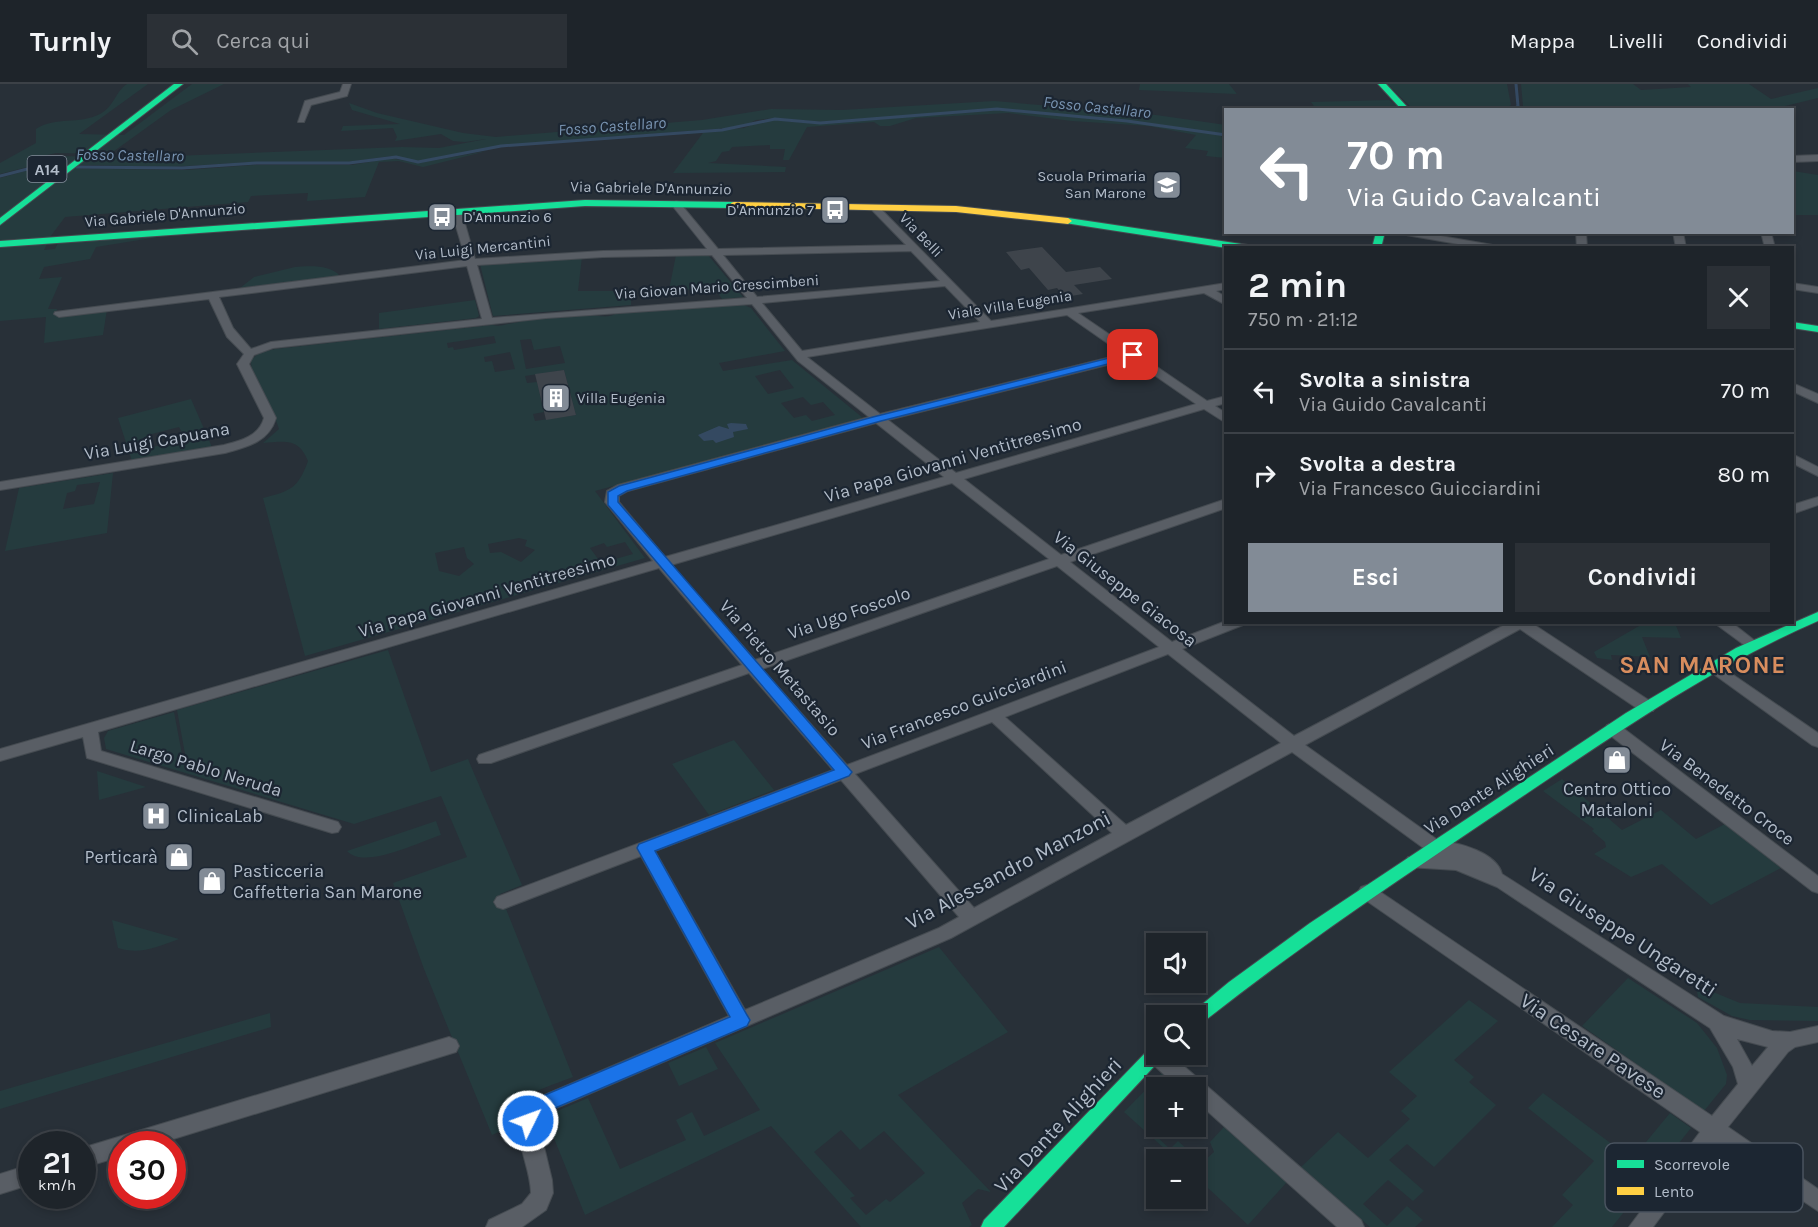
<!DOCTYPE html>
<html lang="it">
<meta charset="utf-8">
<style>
:root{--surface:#1e242a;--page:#2b3036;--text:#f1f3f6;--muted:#a1a4a8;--line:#3c4147;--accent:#828b96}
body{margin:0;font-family:Karla,sans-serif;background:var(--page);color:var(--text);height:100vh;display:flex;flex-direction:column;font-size:22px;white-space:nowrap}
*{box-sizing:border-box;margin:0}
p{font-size:20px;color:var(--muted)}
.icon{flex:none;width:33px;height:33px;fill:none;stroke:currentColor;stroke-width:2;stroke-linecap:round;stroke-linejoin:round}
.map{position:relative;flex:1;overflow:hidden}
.panel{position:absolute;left:1224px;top:162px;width:570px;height:378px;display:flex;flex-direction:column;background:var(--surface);border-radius:0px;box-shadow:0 3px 9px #0003,0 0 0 2px var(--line)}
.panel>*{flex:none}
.guide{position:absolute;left:1224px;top:24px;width:570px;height:126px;border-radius:0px;box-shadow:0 3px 9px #0003,0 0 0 2px var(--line);background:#828b96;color:#fff;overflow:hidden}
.fabs{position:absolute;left:1146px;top:849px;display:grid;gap:12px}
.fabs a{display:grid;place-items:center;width:60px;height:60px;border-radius:0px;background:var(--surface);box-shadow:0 3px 9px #0003,0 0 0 2px var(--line);font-size:30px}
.speed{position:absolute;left:18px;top:1047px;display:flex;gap:12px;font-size:30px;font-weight:700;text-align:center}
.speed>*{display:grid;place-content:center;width:78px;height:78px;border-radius:50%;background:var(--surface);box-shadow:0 3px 9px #0003,0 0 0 2px var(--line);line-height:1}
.speed small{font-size:15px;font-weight:400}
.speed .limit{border:9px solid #d22;background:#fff;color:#111}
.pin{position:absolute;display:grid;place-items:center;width:51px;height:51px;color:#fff;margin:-26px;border-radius:12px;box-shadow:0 3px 9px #0006}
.me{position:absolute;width:66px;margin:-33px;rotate:48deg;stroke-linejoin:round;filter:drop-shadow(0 0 4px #0008)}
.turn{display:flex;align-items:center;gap:21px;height:126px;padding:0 24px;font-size:27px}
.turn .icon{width:78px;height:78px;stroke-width:2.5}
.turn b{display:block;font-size:42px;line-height:51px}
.round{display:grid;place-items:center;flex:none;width:63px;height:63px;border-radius:0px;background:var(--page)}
.head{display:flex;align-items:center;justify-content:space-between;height:102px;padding:0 24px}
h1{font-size:36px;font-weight:700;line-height:45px}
.cta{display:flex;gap:12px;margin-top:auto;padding:12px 24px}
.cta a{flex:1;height:69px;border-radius:0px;background:var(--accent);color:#fff;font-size:24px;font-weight:700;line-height:69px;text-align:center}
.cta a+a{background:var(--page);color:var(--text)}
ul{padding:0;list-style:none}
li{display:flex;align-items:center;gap:18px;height:84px;padding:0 24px;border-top:2px solid var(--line)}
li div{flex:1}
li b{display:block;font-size:22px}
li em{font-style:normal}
header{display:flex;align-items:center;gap:36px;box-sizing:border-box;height:84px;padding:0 30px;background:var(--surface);border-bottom:2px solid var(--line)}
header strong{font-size:28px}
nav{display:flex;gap:33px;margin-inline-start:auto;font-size:21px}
.search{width:420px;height:54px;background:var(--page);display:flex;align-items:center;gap:15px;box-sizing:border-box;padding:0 21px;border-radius:0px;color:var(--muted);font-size:22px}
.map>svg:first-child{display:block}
.green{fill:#253b3e;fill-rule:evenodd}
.water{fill:#344961}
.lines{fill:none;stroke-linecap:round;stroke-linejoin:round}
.stream{stroke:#344961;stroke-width:3}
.building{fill:#3e444b}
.street-casing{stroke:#454b51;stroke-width:2}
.fast-casing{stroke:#454b51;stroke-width:2}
.slow-casing{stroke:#454b51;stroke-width:2}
.street{fill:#595e65;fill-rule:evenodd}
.fast{fill:#16e098;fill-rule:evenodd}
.slow{fill:#ffcf43;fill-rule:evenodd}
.route{fill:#1a73e8;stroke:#114b97;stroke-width:1.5}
.labels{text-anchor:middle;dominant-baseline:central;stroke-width:4.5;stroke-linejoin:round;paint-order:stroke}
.far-poi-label{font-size:15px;fill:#b2bcc9;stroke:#1c2632;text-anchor:end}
.far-street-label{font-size:15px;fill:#b2bcc9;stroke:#1c2632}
.far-water-label{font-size:16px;font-style:italic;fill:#7994b2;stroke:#1c2632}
.shield{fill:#1c2632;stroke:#858f9c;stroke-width:1.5}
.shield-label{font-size:16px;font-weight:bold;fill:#b2bcc9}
.street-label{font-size:18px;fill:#b2bcc9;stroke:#1c2632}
.poi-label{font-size:18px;fill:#b2bcc9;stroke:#1c2632;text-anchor:start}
.near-street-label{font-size:21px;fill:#b2bcc9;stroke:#1c2632}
.district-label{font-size:24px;font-weight:bold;letter-spacing:1.5px;fill:#d88d5e;stroke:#1c2632}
.key{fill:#1c2632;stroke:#49535f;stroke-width:1.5}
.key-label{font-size:16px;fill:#b2bcc9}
</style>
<header>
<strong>Turnly</strong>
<div class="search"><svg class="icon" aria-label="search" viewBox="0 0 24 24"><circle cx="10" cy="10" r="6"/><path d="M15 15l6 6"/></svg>Cerca qui</div>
<nav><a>Mappa</a><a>Livelli</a><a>Condividi</a></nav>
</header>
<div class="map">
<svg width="1818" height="1143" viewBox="0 0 1818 1143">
<rect width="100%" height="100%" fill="#283038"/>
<!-- green -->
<path class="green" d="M127,0h21l-69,50 45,1 68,-51h32l-53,26 -61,44 -54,-1 -13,3 105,1 254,-10 37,1 47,-9 -21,3 -12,-1 -12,-7 -46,7 2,-4 -4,-9 -52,3 2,-5 57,-2 -48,-14 -3,-7 28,10 86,20 33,4 206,-17 69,-11 71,1 152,-9 162,14 70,10 -1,9 -98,-14 -131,-11 -175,13 -46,-4 -19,2 -14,7 -237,18 -87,16 -26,-5 -44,6h-96l-81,5 -132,-3 -39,10v-11l36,-20v-14c20,-13 43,-4 64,-15 14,-7 15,-22 27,-30z
M1140,0h89l8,10 -98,-4z
M1387,0h120l4,21 -8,5 -90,-1z
M1521,0h112l8,6 50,-3 -3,-3h61l22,15 47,-11v10l-41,10 2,2h-259l3,-4z
M1389,16l13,9h-86l-5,-7z
M997,26l132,12 94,13 -2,2 4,1v20l-19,-2 2,-5 -23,-3 11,-13 -47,-9 -77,-5 -64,-8 -92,5 -26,8h-10l-6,-4 -67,5 -18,33h-6l2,-11h-15v-4l-38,2 -3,4 -7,1 -6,9 -8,2 78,4 -1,5 -112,1 30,-40 -55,2 96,-7 15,-6 16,-2 44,4z
M487,67l-64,16 -24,-6 -20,1 -14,35 -58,4 1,-8 -57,3 -3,6 -183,15 -15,20 -50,3v-62l36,-10 150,2 67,-5h99l38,-7 28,5z
M1793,87l25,4v40h-25z
M177,150l-81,13 -6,12 -46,8 -5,12 23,-2 -14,32h9l-1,7 51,-7 -4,26 -59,8 2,-26 -46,4v-74l47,-3 -3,6 11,-1 3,-6z
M676,171h32l35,42 -21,2 -7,-10 -46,1z
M582,173l-4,34h53v14l-138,11 -13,-52z
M295,183c14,-1 35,-3 45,9l-100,12 14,-11z
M475,216l4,16 -3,2 -97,11v-16z
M744,221l7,3 34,43 -66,12 4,8 69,-11 71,58 -268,73 50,67 -340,98 -42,-158c27,-7 35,-9 45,-37 -9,-23 -22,-20 -45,-18l16,-14c-5,-20 -30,-56 -28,-69l8,-7 16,-4 217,-24c10,2 12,-1 22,-2 23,-5 48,-6 72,-8 11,-1 20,5 31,-2zM494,252l2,7 -42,7 -1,-3 -5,1 -1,-5zM531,255l3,11 26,-4 5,17 -39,6 -6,-29zM510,268l5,17 -20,3 -3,-11 -7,1 -1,-5zM564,286l12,45 -41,6 -2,-7 11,-2 -7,-30 -10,1 -2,-7zM780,286l14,18 -26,6 -13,-18zM803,313l8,8 12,-3 12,13 -23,6 -6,-6 -12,3 -13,-15zM519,454l8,2 -2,6 10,4 -14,12 -20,-10 -11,1 -2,-9zM625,458l8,12 -32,9 -11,-15 14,-5 3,4zM464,463l3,11 7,6 -15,12 -20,-5 -4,-18z
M191,315l21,48 -80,14 -14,-43zM179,343l6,11 -32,9 -5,-12z
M113,389l-6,60 -102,18 14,-63zM100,398l-6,22 -31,5 4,-16 8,-2 2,-6z
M1646,538l29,1 6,15 -39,-1 8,20 -39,-2 1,5 -15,-2 -3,-6z
M388,566l43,122 37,-13 5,12 49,114 -22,9 73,183c-24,10 -62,17 -61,49l-20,9 -68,-166 -31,-86 74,-26 -26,-61 -87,28 -248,-75 -2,-11 4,-7 66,-19 11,58h3l-11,-60z
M734,656l40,50 -65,25 -37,-51z
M97,687l49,16 -47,13z
M1562,695l60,51 39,-20 35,29 29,-15 56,44 -70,37 -49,-41 -31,13 -37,-23 12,-7 -1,-5 -13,-11 2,-2 -51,-38z
M436,737l5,14c-22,7 -77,35 -94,16z
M112,836l67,19c-22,8 -39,16 -61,9z
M939,863l69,85 -110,63 93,97 -13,-3 -16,14 10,22 -3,2h-108l-90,-101 -186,89 -40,-99 43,-18 32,71 66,-29 -10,-20 16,-8 12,24 56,-26 -45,-67zM841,1046l19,20 24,-19 41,42 -35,29 -4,-3 -20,16 -16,-17 5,-2 -41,-44z
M1628,894l69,45 20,25 10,27 -1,9 -22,27 -122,-85z
M1696,901l44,18 78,4v14l-68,-1 -18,-4 -34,-19z
M1469,916l29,21 -44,39 20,17 -5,5 27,23 -62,62 -27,-23 -18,16 35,31 -11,10 -25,-21 -25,24 24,22 20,-20 16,14 -8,7h-45l-69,-60 37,-35 30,26 42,-39 -9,-8 16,-15 -28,-24z
M270,929l1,14 -271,82v-18z
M706,963l12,22 -39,17 -11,-23z
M1163,988l16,16h-23l2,39 -4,7 16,15 8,-8 24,22 12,-11 -4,-10 14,-15 63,55 -39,43 -52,-48v-17l-20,-1 -52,-47z
M1543,1009l89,66 38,-46 21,15 -79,99h-60l21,-22 -11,-10 32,-34 -66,-53z"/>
<!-- water -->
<path class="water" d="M731,339l15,1 2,5 -15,3 1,5 -18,6 -3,-3 -9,1 -6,-6 21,-9 10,3 -2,-5z"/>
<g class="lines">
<!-- stream -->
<path class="stream" d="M1513,26l5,-4 -2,-22
M76,83l106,1 74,-5h93l47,-6 22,5 83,-16 221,-16 53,-11 45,4 177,-14 130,12 99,14
M0,92l39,-10 29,1"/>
</g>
<!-- building -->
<path class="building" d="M1042,163l24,25 34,-5 12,12 -38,6 9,9 -18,3 -8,-9 -9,2 -19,-22 -8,2 -15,-18z
M564,286l12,45 -30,5 -11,-46z"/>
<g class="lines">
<!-- street casing -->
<g class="street-casing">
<path id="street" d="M343,0h8l-4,12 -36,9 -7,17h-6l7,-21 35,-9z
M1818,71v6l-26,1v-6z
M676,117l3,1 39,47 188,-4 -37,-38 8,-2 114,116 235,-38v6l-10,2 10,6v8l-22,-12 -126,20 129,88 19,-5v7l-11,3 11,7v10l-22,-14 -240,70 97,76 165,-56v9l-156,54 102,80 54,-21 19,1 -2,3 -61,24 112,87 216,-114h20l123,81 2,4 -2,4h-12l-121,-82 -215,116 134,96c20,1 58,12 63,33l222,142 48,15 18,1 28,-6v16l-23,5 -7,5 -60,75 90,62v22l-102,-68 -63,84h-24l71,-95 -339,-235 -3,-5 3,-5 6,-2 6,2 339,229 26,-32 -5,-17 -23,-39 -213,-141 -41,-17 -48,-3 -3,-5 3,-5 25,-2 -141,-103 -341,186 -404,174 -7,8 -1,6 13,54 1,13 -7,17 -24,17h-36l3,-7 33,-16 9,-11c-1,-35 -27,-64 2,-93l196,-84 -88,-160 -138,53 -6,-2 -3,-5 3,-5 336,-127 -84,-97 -258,90h-12l-2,-4 2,-4 263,-90 -83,-97 -561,164 3,19 237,71 3,5 -3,5 -6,1 -245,-75 -4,-21 -83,24v-12l653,-188 -48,-59 2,-11 11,-6 251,-68 -71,-56 -46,-57 -206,14 -273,30 -19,7 -5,9 27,54c-7,24 -29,29 -51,35l-225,37v-8l224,-37c17,-4 35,-9 40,-27l-27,-54 7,-10 -17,-17 -18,-38 -150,18 -5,-3 1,-2 411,-52 -14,-47 5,-3 5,3 13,46 128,-8 104,-2 -36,-45zM911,167l29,30 -183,16 -34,-42zM712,171l35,43 -255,20 -15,-53 126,-8zM467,182l15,53 -211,23 -20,7 -18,-21 -14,-31zM945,202l35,36 -178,29 -40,-48zM1067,231l56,39 -243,60 -73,-57zM1131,275l65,45 -240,69 -68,-53zM876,339l68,54 -279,80 -46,-55v-6l9,-5zM952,399l97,76 -294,101 -84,-95zM1057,482l102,81 -312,118 -85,-96zM1168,570l113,89 -155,82 -121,-108zM992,638l120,111 -138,75 -119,-134zM841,696l118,137 -20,11 -194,82 -90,-159zM1737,955l31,8 -16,19z
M1389,148h29l92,16h-29z
M1576,148h10l1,16h-10z
M1673,148h10l3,16h-10z
M1761,148h10l4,16h-10z
M1792,199l26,4v6l-26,-4z
M1792,299l26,11v9l-26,-12z
M1792,370l26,13v9l-26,-13z
M1818,413v8l-26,9v-9z
M1713,538h18l28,22 -2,3h-10z
M1713,577l105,72v14l-6,-2 -104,-75 -3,-4z
M1613,639l6,2 199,151v17l-6,-2 -205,-158 -2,-4 2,-4z
M449,953l7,3 3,6 -3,6 -299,92h-35v12l-40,12v-20z
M1155,961l1,9h14l191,166 3,7h-27l-141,-126v-13h-17l-31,-28 -3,-6 3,-6z
M32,1080v20l-32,10v-20z"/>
</g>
<!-- fast casing -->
<g class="fast-casing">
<path id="fast" d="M174,0h9l-183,141v-7z
M1378,0h8l24,26h-8z
M585,116l149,2 4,3 -4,3 -149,-2 -585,41v-6z
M1068,134l180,27 4,3h-25l-162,-25v-4z
M1376,148h9l-4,16h-9z
M1792,238l26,4v6l-26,-4z
M1818,528v9c-104,45 -195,108 -289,171 -111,75 -222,148 -327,231l-6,2v-9h-8l41,-34 81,-59 316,-210 110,-65z
M1156,961v9h8l-2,4 -158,169h-23l3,-7 166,-172z"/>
</g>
<!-- slow casing -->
<g class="slow-casing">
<path id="slow" d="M734,118l222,4 112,12 4,3 -4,3 -112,-12 -225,-5v-4z"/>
</g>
<!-- street -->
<use href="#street" class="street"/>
<!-- fast -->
<use href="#fast" class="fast"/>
<!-- slow -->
<use href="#slow" class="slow"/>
</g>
<!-- route -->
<path class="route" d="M1133,268l3,1v4l-255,64 -254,70 -9,5v6l234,270 -3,4 -194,75 92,164 3,5 -3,6 -201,86 -6,4 -6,11 -6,3 -7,-3 -3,-6 8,-16 7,-5 197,-83 -93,-169 2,-4 195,-74 -226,-265v-13l11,-6 254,-69z"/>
<!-- icons -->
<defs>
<g id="school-square" transform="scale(1.5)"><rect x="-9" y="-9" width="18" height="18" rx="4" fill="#828b96" stroke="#1c2632"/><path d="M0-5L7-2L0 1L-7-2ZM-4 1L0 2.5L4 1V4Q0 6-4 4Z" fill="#fff"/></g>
<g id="bus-square" transform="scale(1.5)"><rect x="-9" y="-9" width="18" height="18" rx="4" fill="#828b96" stroke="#1c2632"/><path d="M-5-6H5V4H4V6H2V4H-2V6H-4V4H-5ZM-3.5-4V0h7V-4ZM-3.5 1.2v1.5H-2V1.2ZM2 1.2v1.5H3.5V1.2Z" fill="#fff"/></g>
<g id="building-square" transform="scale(1.5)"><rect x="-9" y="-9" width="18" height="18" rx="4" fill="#828b96" stroke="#1c2632"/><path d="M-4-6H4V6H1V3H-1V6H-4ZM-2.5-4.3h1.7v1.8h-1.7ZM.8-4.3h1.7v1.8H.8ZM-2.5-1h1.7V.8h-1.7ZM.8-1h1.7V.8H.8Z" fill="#fff"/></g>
<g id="shop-square" transform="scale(1.5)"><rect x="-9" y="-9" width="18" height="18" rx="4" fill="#828b96" stroke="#1c2632"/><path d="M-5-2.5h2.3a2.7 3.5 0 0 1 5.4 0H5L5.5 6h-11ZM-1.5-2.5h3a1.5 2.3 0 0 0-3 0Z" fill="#fff"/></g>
<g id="hospital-square" transform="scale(1.5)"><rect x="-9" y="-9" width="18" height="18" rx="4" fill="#828b96" stroke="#1c2632"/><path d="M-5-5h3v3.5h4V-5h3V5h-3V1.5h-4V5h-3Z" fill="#fff"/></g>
</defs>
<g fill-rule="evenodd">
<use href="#school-square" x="1167" y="101"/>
<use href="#bus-square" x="835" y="126"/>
<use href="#bus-square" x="442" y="133"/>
<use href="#building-square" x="556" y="314"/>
<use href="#shop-square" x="1617" y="676"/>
<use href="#hospital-square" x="156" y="732"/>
<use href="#shop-square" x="179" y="773"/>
<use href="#shop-square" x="212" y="797"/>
</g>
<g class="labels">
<!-- far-poi labels -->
<g class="far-poi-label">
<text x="1146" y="92">Scuola Primaria<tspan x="1146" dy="17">San Marone</tspan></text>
<text x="814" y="126">D'Annunzio 7</text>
<text x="463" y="133" text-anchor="start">D'Annunzio 6</text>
<text x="577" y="314" text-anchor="start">Villa Eugenia</text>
</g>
<!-- far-street labels -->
<g class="far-street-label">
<text transform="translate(651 104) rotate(1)">Via Gabriele D'Annunzio</text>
<text transform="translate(165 131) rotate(-5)">Via Gabriele D'Annunzio</text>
<text transform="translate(921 151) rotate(46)">Via Belli</text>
<text transform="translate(483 164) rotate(-6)">Via Luigi Mercantini</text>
<text transform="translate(717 203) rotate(-4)">Via Giovan Mario Crescimbeni</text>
<text transform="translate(1010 221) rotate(-9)">Viale Villa Eugenia</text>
</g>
<!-- far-water labels -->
<g class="far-water-label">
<text transform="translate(1097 23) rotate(6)">Fosso Castellaro</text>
<text transform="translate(612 42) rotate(-4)">Fosso Castellaro</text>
<text transform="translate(130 71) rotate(1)">Fosso Castellaro</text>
</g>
<!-- shield labels -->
<rect class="shield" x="27.5" y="72" width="39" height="26" rx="4.5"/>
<g class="shield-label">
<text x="47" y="85">A14</text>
</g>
<!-- street labels -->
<g class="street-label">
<text transform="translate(157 357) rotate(-10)">Via Luigi Capuana</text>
<text transform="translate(953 376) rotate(-16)">Via Papa Giovanni Ventitreesimo</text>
<text transform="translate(1125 505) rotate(38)">Via Giuseppe Giacosa</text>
<text transform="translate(487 511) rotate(-16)">Via Papa Giovanni Ventitreesimo</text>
<text transform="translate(849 529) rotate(-19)">Via Ugo Foscolo</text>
<text transform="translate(780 584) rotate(49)">Via Pietro Metastasio</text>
<text transform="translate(964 621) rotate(-21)">Via Francesco Guicciardini</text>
<text transform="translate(206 684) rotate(17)">Largo Pablo Neruda</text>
<text transform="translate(1489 705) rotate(-33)">Via Dante Alighieri</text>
<text transform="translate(1727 708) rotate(37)">Via Benedetto Croce</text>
</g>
<!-- poi labels -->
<g class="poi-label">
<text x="1617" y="705" text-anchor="middle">Centro Ottico<tspan x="1617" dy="21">Mataloni</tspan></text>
<text x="177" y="732">ClinicaLab</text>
<text x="158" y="773" text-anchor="end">Perticarà</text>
<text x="233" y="787">Pasticceria<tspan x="233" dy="21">Caffetteria San Marone</tspan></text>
</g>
<!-- near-street labels -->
<g class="near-street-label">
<text transform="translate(1008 786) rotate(-28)">Via Alessandro Manzoni</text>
<text transform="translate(1623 848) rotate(33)">Via Giuseppe Ungaretti</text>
<text transform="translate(1593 962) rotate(34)">Via Cesare Pavese</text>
<text transform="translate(1058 1041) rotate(-47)">Via Dante Alighieri</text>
</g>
<!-- district labels -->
<g class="district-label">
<text x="1703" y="581">SAN MARONE</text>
</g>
</g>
<!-- legend -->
<rect x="1605" y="1059" width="198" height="69" rx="9" class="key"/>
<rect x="1617" y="1076" width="27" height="8" fill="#16e098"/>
<rect x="1617" y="1103" width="27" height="8" fill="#ffcf43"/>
<g class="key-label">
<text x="1654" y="1086">Scorrevole</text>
<text x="1654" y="1113">Lento</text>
</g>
</svg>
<div class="fabs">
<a><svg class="icon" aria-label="sound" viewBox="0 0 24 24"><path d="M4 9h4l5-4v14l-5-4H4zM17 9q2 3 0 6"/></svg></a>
<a><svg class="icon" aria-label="search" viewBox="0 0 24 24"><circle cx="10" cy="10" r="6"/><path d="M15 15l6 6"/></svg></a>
<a>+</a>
<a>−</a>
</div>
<div class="speed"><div>21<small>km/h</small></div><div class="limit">30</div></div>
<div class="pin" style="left:1133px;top:271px;background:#d93025"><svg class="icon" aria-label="arrive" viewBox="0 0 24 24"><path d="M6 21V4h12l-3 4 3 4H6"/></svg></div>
<svg class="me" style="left:528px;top:1037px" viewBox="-20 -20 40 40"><circle r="17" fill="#1a73e8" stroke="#fff" stroke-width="3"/><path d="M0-11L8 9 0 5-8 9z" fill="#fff"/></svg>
<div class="guide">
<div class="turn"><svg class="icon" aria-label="left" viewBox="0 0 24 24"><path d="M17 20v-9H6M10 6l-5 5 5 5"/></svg><div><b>70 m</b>Via Guido Cavalcanti</div></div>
</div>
<section class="panel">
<div class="head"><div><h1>2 min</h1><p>750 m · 21:12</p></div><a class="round"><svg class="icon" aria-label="close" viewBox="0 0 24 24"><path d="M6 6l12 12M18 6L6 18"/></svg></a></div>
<ul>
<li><svg class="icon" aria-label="left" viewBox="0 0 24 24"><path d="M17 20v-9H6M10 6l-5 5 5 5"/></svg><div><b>Svolta a sinistra</b><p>Via Guido Cavalcanti</p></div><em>70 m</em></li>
<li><svg class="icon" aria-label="right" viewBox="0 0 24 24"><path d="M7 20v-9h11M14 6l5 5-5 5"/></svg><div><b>Svolta a destra</b><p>Via Francesco Guicciardini</p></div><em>80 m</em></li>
</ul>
<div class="cta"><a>Esci</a><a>Condividi</a></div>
</section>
</div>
